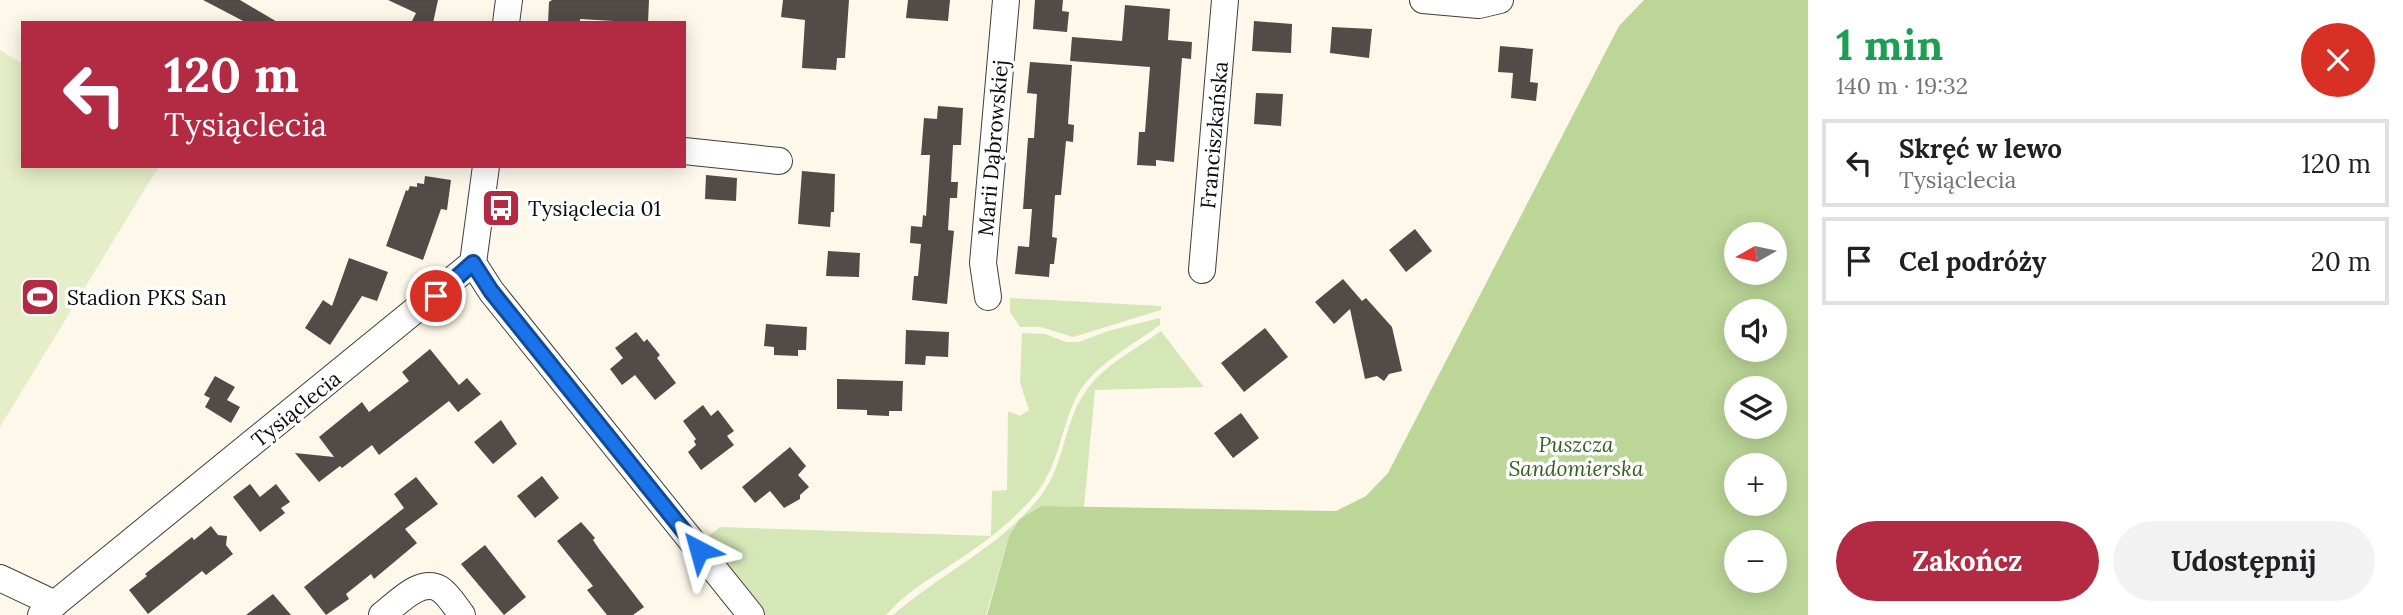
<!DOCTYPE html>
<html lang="pl">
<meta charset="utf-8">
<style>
:root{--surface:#fff;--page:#f2f2f2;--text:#202124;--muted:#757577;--line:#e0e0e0;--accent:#b32b43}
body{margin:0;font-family:Lora,serif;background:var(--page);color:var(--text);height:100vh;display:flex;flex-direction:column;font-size:26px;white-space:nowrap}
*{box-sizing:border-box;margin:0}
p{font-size:23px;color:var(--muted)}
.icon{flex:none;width:38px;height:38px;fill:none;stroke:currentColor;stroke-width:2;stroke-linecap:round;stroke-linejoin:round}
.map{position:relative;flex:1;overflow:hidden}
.panel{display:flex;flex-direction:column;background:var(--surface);width:595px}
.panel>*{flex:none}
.guide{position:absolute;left:21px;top:21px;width:665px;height:147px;border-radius:0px;box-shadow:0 4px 18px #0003;background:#b32b43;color:#fff;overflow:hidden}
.needle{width:46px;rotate:261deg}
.buttons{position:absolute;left:1724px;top:222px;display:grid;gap:14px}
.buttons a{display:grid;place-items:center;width:63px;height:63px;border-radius:50%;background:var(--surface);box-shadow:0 4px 18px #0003;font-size:35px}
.pin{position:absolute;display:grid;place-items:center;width:60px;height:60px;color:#fff;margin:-30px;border:4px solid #fff;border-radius:50%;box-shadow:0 2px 7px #0007}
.me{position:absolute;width:77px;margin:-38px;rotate:321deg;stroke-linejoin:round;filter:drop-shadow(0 0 5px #0008)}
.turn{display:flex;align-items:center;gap:24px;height:147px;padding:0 28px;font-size:32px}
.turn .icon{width:91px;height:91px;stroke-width:2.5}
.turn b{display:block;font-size:49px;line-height:60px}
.round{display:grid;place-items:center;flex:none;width:74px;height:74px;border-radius:37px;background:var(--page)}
.headline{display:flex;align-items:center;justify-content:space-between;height:119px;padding:0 28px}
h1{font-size:42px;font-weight:700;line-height:52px;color:#1e9e55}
.primary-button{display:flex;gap:14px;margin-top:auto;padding:14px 28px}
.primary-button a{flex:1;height:80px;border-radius:42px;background:var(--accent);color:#fff;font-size:28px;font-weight:700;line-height:80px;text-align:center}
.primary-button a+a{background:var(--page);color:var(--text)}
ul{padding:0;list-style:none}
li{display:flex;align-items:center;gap:21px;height:88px;margin:0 14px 10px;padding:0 14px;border:4px solid var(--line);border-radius:0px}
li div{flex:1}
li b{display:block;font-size:26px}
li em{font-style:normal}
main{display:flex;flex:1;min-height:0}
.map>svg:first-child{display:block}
.green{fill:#d5e6b7}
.forest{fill:#bbd697;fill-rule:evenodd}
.pitch{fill:#e5eec8}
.building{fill:#534b48}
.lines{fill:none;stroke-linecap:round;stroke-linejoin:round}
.minor-casing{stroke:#3e3e3e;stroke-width:28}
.minor{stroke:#fff;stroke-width:26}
.route-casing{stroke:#114b97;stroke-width:18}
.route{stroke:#1a73e8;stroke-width:12}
.labels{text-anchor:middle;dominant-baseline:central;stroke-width:7;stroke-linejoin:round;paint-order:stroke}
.street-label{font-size:21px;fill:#0b0b0b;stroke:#fff}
.poi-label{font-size:21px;fill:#0b0b0b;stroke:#fff;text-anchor:start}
.park-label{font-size:21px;font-style:italic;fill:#355f20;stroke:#fff}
</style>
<main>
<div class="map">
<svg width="1808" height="615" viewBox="0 0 1808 615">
<rect width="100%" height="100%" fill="#fef8eb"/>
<!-- green -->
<path class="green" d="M1010,298l151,8v4l-88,27 -32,-10h-21l-10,-15z
M1160,318v7c-30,22 -71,42 -86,77 -13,29 -16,63 -36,89 -21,27 -51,50 -80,69 -25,17 -52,32 -72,55h-124l-60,-74 18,-14 271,9 1,-45 15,-1 1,-79 12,5 9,-6 -9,-27 2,-50 23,1 21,8h13l29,-11z
M1161,331l43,56 -109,3 -11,117 -42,-1 -33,30 -23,79h-93c48,-42 111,-70 149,-121 23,-31 22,-73 44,-103 18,-26 50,-42 75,-60z"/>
<!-- forest -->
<path class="forest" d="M1644,0h164v615h-821l22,-79 11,-17 22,-13 294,5 30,-15 22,-23 231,-447zM1736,234h38v39h-38zM1736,312h38v38h-38zM1736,388h38v39h-38zM1736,466h38v38h-38zM1736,542h38v39h-38z"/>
<!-- pitch -->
<path class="pitch" d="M0,50l23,14v102h136l-159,261z"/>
<!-- building -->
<path class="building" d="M203,0h37l39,23h-32z
M388,0h50l-5,23h-22l5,-10z
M552,0h97l-1,23 -68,-4v4h-32l1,-21z
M783,0h66l-4,58h-8l-1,12 -34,-2 3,-48 -24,-3z
M908,0h42l-2,21 -42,-3z
M1035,0h28l-1,11 7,1 -2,20 -34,-3z
M1125,5l45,4 -2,31 24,2 -1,17 -9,-1 -8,104 -18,-2v6l-19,-1 2,-33h6l5,-65 -80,-6 2,-24 50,4z
M1254,21l38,3 -1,29 -39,-2z
M1332,27l40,2 -3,29 -39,-5z
M1500,46l33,3 -3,33 8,1 -2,18 -25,-3 2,-25 -15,-1z
M1030,62l42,3 -4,59 6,1 -1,17 -7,-1 -5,54h-6l-3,42 5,1 -3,26h-4l-1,13 -34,-3 3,-28 11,1 3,-38h-9l5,-71h6l3,-44 -10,-1z
M1256,93l27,1 -2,32 -27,-2z
M938,106l25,2 -2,37h-8l-2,37h7l-1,16h-7l-2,32 6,1 -7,73 -35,-4 2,-24h4l3,-32 -11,-1 1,-17 11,1 1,-12 3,1 4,-61h-9l3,-37 13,1z
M802,171l33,3 -1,38h-3l-1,15 -32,-3z
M706,175l31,3 -1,23 -31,-2z
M425,176l26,4 -4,30 -6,-1 -18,51 -37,-14 20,-56 2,1 2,-5 7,1v-4l7,1z
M1415,229l17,22 -26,21 -17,-22z
M828,251l32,2 -1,24 -33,-1z
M349,258l39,14 -11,29 -15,-5 -32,49 -25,-17 18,-28 9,6z
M1343,279l19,22 4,-3 26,29 10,44 -13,3 -5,7 -7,-5 -12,3 -15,-70 -16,15 -19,-22z
M766,324l41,3 -1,23h-8v6l-24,-1v-8l-10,-1z
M1265,328l23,29 -44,35 -23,-29z
M906,330l43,2 -1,25 -22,-1 -1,9 -20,-1z
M636,332l8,10 3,-3 13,16 -3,3 19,25 -21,17 -20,-25 -13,10 -12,-16 13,-11 -8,-10z
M430,349l29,36 8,-7 14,16 -23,18 -9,-11 -70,54 -7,-10 -30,23 -2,-2 -21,16 -24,-29 39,4 -15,-20 43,-35 7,10 40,-31 -7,-9z
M215,376l20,11 -8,13 13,7 -9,16 -26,-16 5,-9 -6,-3z
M837,379l66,2 -1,30h-13v5l-22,-1v-5l-30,-1z
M703,405l8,11 7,-6 16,21 -7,5 7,9 -33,25 -13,-18 8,-7 -2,-4 2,-2 -13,-18z
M1241,413l18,25 -26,20 -19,-25z
M501,420l16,24 -24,20 -19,-22z
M790,447l16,19 -8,9 11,12 -9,8v4l-16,9 -14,-17 -15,12 -13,-16z
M542,476l17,22 -24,20 -18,-22z
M416,477l22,27 -33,25 12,14 -43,36 -3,-5 -25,20 3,5 -23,16 -22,-28 100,-79 -10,-14z
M250,484l10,13 16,-13 14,18 -9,6 4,5 -25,19 -27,-35z
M581,522l14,16 -2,2 6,9 45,58 -11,8h-26l-20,-25 6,-4 -36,-45z
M211,526l7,9 9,1 -1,9 7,9 -27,21 -4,-4 -54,43 -19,-24 18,-14 -2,-2 47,-37 2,3z
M485,545l41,52 -22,18 -43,-51z
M273,594l18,21h-45z"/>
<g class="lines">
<!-- minor casing -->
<g class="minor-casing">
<path id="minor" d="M1423,0l56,5 21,-5
M506,23l3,-23
M684,151l95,10
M473,263l18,28 260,324
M1202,270l23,-270
M988,297l-5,-34 23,-263
M0,578l55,26
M41,615l432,-352 13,-97
M382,615c15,-11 38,-38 58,-26 8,5 16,18 22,26"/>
</g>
<!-- minor -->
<use href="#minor" class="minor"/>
</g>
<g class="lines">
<!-- route casing -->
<g class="route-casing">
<path id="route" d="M436,296l37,-33 18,28 208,259"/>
</g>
<!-- route -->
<use href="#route" class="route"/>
</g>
<!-- icons -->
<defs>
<g id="bus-square" transform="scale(2.0125)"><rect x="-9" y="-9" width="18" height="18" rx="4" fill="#b32b43" stroke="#fff"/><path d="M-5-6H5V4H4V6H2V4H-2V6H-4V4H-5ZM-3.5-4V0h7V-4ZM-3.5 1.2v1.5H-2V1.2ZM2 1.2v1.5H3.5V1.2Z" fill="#fff"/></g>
<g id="stadium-square" transform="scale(2.0125)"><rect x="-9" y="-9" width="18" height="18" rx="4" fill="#b32b43" stroke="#fff"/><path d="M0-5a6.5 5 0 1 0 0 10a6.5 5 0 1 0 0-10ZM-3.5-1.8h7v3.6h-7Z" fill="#fff"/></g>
</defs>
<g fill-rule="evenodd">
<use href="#bus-square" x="501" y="208"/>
<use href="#stadium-square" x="40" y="297"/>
</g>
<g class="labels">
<!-- street labels -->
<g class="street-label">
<text transform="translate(1214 135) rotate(-85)">Franciszkańska</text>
<text transform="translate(993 148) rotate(-85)">Marii Dąbrowskiej</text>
<text transform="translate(296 409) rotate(-39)">Tysiąclecia</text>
</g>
<!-- poi labels -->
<g class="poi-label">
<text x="528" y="208">Tysiąclecia 01</text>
<text x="67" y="297">Stadion PKS San</text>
</g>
<!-- park labels -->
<g class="park-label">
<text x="1576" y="444">Puszcza<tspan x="1576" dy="24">Sandomierska</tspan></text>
</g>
</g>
</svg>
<div class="buttons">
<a><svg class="needle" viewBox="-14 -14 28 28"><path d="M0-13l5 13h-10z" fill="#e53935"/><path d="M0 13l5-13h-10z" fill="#757577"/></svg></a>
<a><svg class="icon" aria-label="sound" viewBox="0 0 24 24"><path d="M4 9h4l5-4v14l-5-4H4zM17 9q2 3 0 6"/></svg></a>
<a><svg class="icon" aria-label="layers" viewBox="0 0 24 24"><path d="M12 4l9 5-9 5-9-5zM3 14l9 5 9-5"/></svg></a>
<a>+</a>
<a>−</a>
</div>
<div class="pin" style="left:436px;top:296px;background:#d93025"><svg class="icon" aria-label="arrive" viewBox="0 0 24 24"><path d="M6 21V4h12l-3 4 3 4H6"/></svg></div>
<svg class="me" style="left:699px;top:550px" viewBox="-20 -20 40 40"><path d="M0-17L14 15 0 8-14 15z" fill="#1a73e8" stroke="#fff" stroke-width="4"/></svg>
<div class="guide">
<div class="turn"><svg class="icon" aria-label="left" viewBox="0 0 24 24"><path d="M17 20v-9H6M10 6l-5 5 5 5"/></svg><div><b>120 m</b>Tysiąclecia</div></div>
</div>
</div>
<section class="panel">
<div class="headline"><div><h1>1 min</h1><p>140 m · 19:32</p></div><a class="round" style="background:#d93025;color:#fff"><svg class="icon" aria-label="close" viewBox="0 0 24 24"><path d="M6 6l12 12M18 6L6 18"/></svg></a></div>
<ul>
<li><svg class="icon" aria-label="left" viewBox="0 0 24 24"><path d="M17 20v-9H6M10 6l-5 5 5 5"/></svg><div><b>Skręć w lewo</b><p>Tysiąclecia</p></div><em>120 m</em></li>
<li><svg class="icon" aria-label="arrive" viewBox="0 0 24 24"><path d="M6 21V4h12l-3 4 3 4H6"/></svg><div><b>Cel podróży</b></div><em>20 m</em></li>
</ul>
<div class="primary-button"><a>Zakończ</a><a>Udostępnij</a></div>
</section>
</main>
